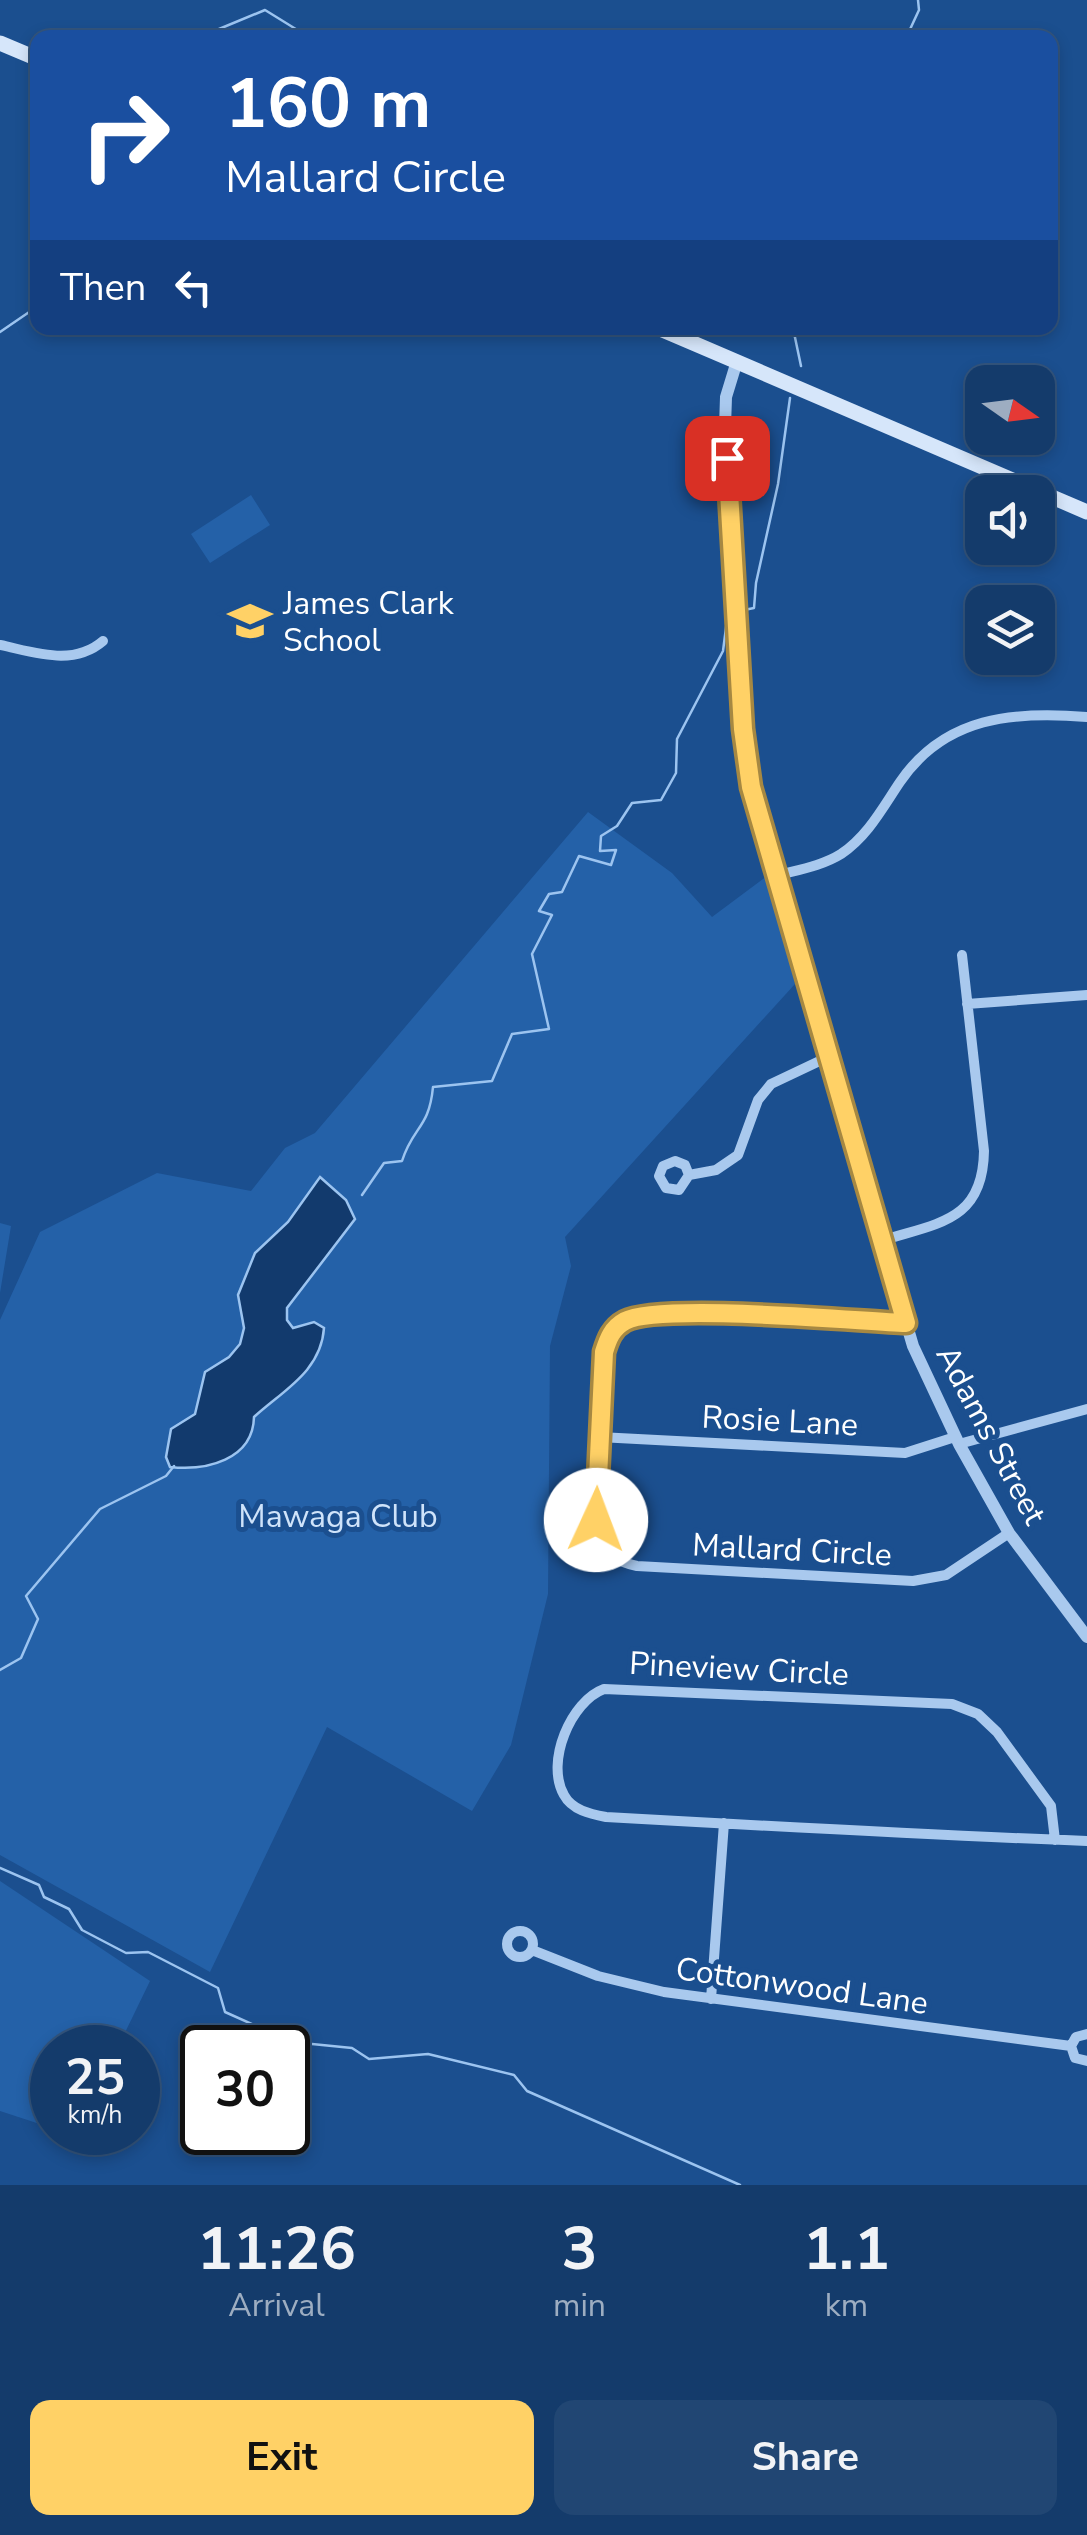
<!DOCTYPE html>
<style>
:root{--surface:#143b6b;--page:#214673;--text:#f1f3f6;--muted:#9dadc1;--line:#33557e;--accent:#ffd166}
body{margin:0;font-family:"Nunito Sans",sans-serif;background:var(--page);color:var(--text);height:100vh;display:flex;flex-direction:column;font-size:38px;white-space:nowrap}
*{box-sizing:border-box;margin:0}
p{font-size:32px;color:var(--muted)}
.icon{flex:none;width:55px;height:55px;fill:none;stroke:currentColor;stroke-width:2;stroke-linecap:round;stroke-linejoin:round}
.map{position:relative;height:2185px;overflow:hidden}
.side{display:flex;flex-direction:column;background:var(--surface);flex:1}
.side>*{flex:none}
.top-card{position:absolute;left:30px;top:30px;width:1028px;height:305px;border-radius:20px;box-shadow:0 5px 15px #0003,0 0 0 2px var(--line);background:#1a4fa0;color:#fff;overflow:hidden}
.needle{width:65px;rotate:104deg}
.fabs{position:absolute;left:965px;top:365px;display:grid;gap:20px}
.fabs a{display:grid;place-items:center;width:90px;height:90px;border-radius:20px;background:var(--surface);box-shadow:0 5px 15px #0003,0 0 0 2px var(--line);font-size:50px}
.speed{position:absolute;left:30px;top:2025px;display:flex;gap:20px;font-size:50px;font-weight:700;text-align:center}
.speed>*{display:grid;place-content:center;width:130px;height:130px;border-radius:50%;background:var(--surface);box-shadow:0 5px 15px #0003,0 0 0 2px var(--line);line-height:1}
.speed small{font-size:25px;font-weight:400}
.speed .limit{border:5px solid #111;border-radius:15px;background:#fff;color:#111}
.pin{position:absolute;display:grid;place-items:center;width:85px;height:85px;color:#fff;margin:-42px;border-radius:20px;box-shadow:0 5px 15px #0006}
.me{position:absolute;width:110px;margin:-55px;rotate:2deg;stroke-linejoin:round;filter:drop-shadow(0 0 8px #0008)}
.turn{display:flex;align-items:center;gap:35px;height:210px;padding:0 30px;font-size:45px}
.turn .icon{width:130px;height:130px;stroke-width:2.5}
.turn b{display:block;font-size:70px;line-height:85px}
.then{display:flex;align-items:center;height:95px;padding:0 30px;background:#0003;gap:20px;font-size:38px}
.eta{display:flex;justify-content:space-evenly;align-items:center;height:170px;text-align:center}
.eta b{font-size:60px;font-weight:700;line-height:70px}
.primary-button{display:flex;gap:20px;margin-top:auto;padding:20px 30px}
.primary-button a{flex:1;height:115px;border-radius:20px;background:var(--accent);color:#111;font-size:40px;font-weight:700;line-height:115px;text-align:center}
.primary-button a+a{background:var(--page);color:var(--text)}
.map>svg:first-child{display:block}
.green{fill:#2461a8}
.water{fill:#123a6d;stroke:#9cc4f0;stroke-width:2.5}
.lines{fill:none;stroke-linecap:round;stroke-linejoin:round}
.stream{stroke:#9cc4f0;stroke-width:2.5}
.minor{stroke:#a9c9ee;stroke-width:10}
.tertiary{stroke:#a9c9ee;stroke-width:12}
.secondary{stroke:#d6e6fa;stroke-width:15}
.route-casing{stroke:#a68842;stroke-width:25}
.route{stroke:#ffd166;stroke-width:18}
.labels{text-anchor:middle;dominant-baseline:central;stroke-width:10;stroke-linejoin:round;paint-order:stroke}
.poi-label{font-size:32px;fill:#fff;stroke:#1b4f8f;text-anchor:start}
.street-label{font-size:32px;fill:#fff;stroke:#1b4f8f}
.park-label{font-size:32px;fill:#cfe3fa;stroke:#1b4f8f}
</style>
<div class="map">
<svg width="1087" height="2185" viewBox="0 0 1087 2185">
<rect width="100%" height="100%" fill="#1b4f8f"/>
<!-- green -->
<path class="green" d="M251,495l19,30 -60,38 -19,-29z
M588,812l84,61 40,44 55,-41 28,108 -230,253 6,29 -21,80 -2,248 -37,151 -39,66 -145,-84 -117,245 -210,-117v-535l40,-88 117,-59 94,18 34,-43 30,-15z
M0,1223l11,3 -11,67z
M0,1881l150,100 -32,66 -66,1v80l-52,-17z"/>
<!-- water -->
<path class="water" d="M320,1177l26,23 9,19 -68,89v12l6,8 21,-6 10,6c-3,44 -42,63 -70,89 -1,43 -48,54 -84,50l-4,-10 5,-28 24,-15 10,-42 24,-15 11,-13 4,-16 -6,-33 17,-42 33,-31z"/>
<g class="lines">
<!-- stream -->
<path class="stream" d="M215,38l4,-9 46,-19 34,21 25,7
M906,38l13,-28 -1,-10
M793,328l8,38
M0,332l38,-26
M744,610l10,-2 2,-25 22,-99 12,-86
M362,1195l22,-32 18,-2c11,-35 27,-32 31,-74l59,-6 20,-47 37,-5 -17,-75 20,-39 -13,-4 10,-17 13,-2 17,-36 32,9 5,-15 -16,1 1,-15 16,-10 15,-23 29,-3 15,-27 1,-34 46,-88 4,-31
M0,1670l21,-12 17,-39 -12,-23 74,-87 66,-33 8,-10
M0,1868l39,17 5,12 25,12 13,21 44,23 22,-1 70,36 7,24 67,30 60,6 17,11 59,-5 86,21 13,16 213,94"/>
<!-- minor -->
<path class="minor" d="M0,645c34,7 73,22 103,-4
M775,876c22,-6 47,-10 66,-22 27,-18 42,-47 59,-72 45,-66 114,-71 187,-65
M967,1004l120,-9
M689,1175l-4,-10 -10,-4 -12,5 -4,10 7,12 13,2 10,-15 27,-5 22,-15 20,-55 13,-16 57,-27
M881,1241c56,-18 102,-19 103,-90l-22,-196
M906,1323c-50,-2 -248,-20 -281,-2 -16,8 -20,24 -22,40 -2,38 -15,142 -6,173 5,21 21,28 40,32l276,15 33,-6 63,-42
M599,1437l306,16 50,-16
M959,1444l128,-35
M1055,1840l-4,-34 -54,-74 -19,-18 -26,-10 -348,-15c-33,12 -59,73 -40,106 8,15 26,19 42,22 160,9 320,18 481,24
M507 1944a13 13 0 1 1 26 0a13 13 0 1 1-26 0Z
M532,1950l66,26 66,16 407,54
M711,1999l13,-176
M1071,2046l4,12 12,3
M1071,2046l5,-9 11,-3"/>
<!-- tertiary -->
<path class="tertiary" d="M737,361l-11,36 -1,30 20,323 18,85 150,511 46,98 50,89 78,104"/>
<!-- secondary -->
<path class="secondary" d="M0,43l38,16
M658,328l429,184"/>
</g>
<g class="lines">
<!-- route casing -->
<g class="route-casing">
<path id="route" d="M596,1520l8,-168c4,-13 8,-24 21,-31 35,-18 230,0 281,2l-155,-536 -8,-58 -16,-271"/>
</g>
<!-- route -->
<use href="#route" class="route"/>
</g>
<!-- icons -->
<defs>
<g id="school-bare" transform="scale(3.45)"><path d="M0-5L7-2L0 1L-7-2ZM-4 1L0 2.5L4 1V4Q0 6-4 4Z" fill="#ffd166" stroke="#1b4f8f" stroke-width="2.5" paint-order="stroke"/></g>
</defs>
<g fill-rule="evenodd">
<use href="#school-bare" x="250" y="621"/>
</g>
<g class="labels">
<!-- poi labels -->
<g class="poi-label">
<text x="283" y="603">James Clark<tspan x="283" dy="37">School</tspan></text>
</g>
<!-- street labels -->
<g class="street-label">
<text transform="translate(780 1421) rotate(3)">Rosie Lane</text>
<text transform="translate(991 1435) rotate(62)">Adams Street</text>
<text transform="translate(792 1550) rotate(3)">Mallard Circle</text>
<text transform="translate(739 1669) rotate(3)">Pineview Circle</text>
<text transform="translate(802 1986) rotate(8)">Cottonwood Lane</text>
</g>
<!-- park labels -->
<g class="park-label">
<text x="338" y="1516">Mawaga Club</text>
</g>
</g>
</svg>
<div class="fabs">
<a><svg class="needle" viewBox="-14 -14 28 28"><path d="M0-13l5 13h-10z" fill="#e53935"/><path d="M0 13l5-13h-10z" fill="#9dadc1"/></svg></a>
<a><svg class="icon" aria-label="sound" viewBox="0 0 24 24"><path d="M4 9h4l5-4v14l-5-4H4zM17 9q2 3 0 6"/></svg></a>
<a><svg class="icon" aria-label="layers" viewBox="0 0 24 24"><path d="M12 4l9 5-9 5-9-5zM3 14l9 5 9-5"/></svg></a>
</div>
<div class="speed"><div>25<small>km/h</small></div><div class="limit">30</div></div>
<div class="pin" style="left:727px;top:458px;background:#d93025"><svg class="icon" aria-label="arrive" viewBox="0 0 24 24"><path d="M6 21V4h12l-3 4 3 4H6"/></svg></div>
<svg class="me" style="left:596px;top:1520px" viewBox="-20 -20 40 40"><circle r="19" fill="#fff"/><path d="M0-13L10 11 0 6-10 11z" fill="#ffd166"/></svg>
<div class="top-card">
<div class="turn"><svg class="icon" aria-label="right" viewBox="0 0 24 24"><path d="M7 20v-9h11M14 6l5 5-5 5"/></svg><div><b>160 m</b>Mallard Circle</div></div>
<div class="then">Then<svg class="icon" aria-label="left" viewBox="0 0 24 24"><path d="M17 20v-9H6M10 6l-5 5 5 5"/></svg></div>
</div>
</div>
<section class="side">
<div class="eta">
<div><b>11:26</b><p>Arrival</p></div>
<div><b>3</b><p>min</p></div>
<div><b>1.1</b><p>km</p></div>
</div>
<div class="primary-button"><a>Exit</a><a>Share</a></div>
</section>
